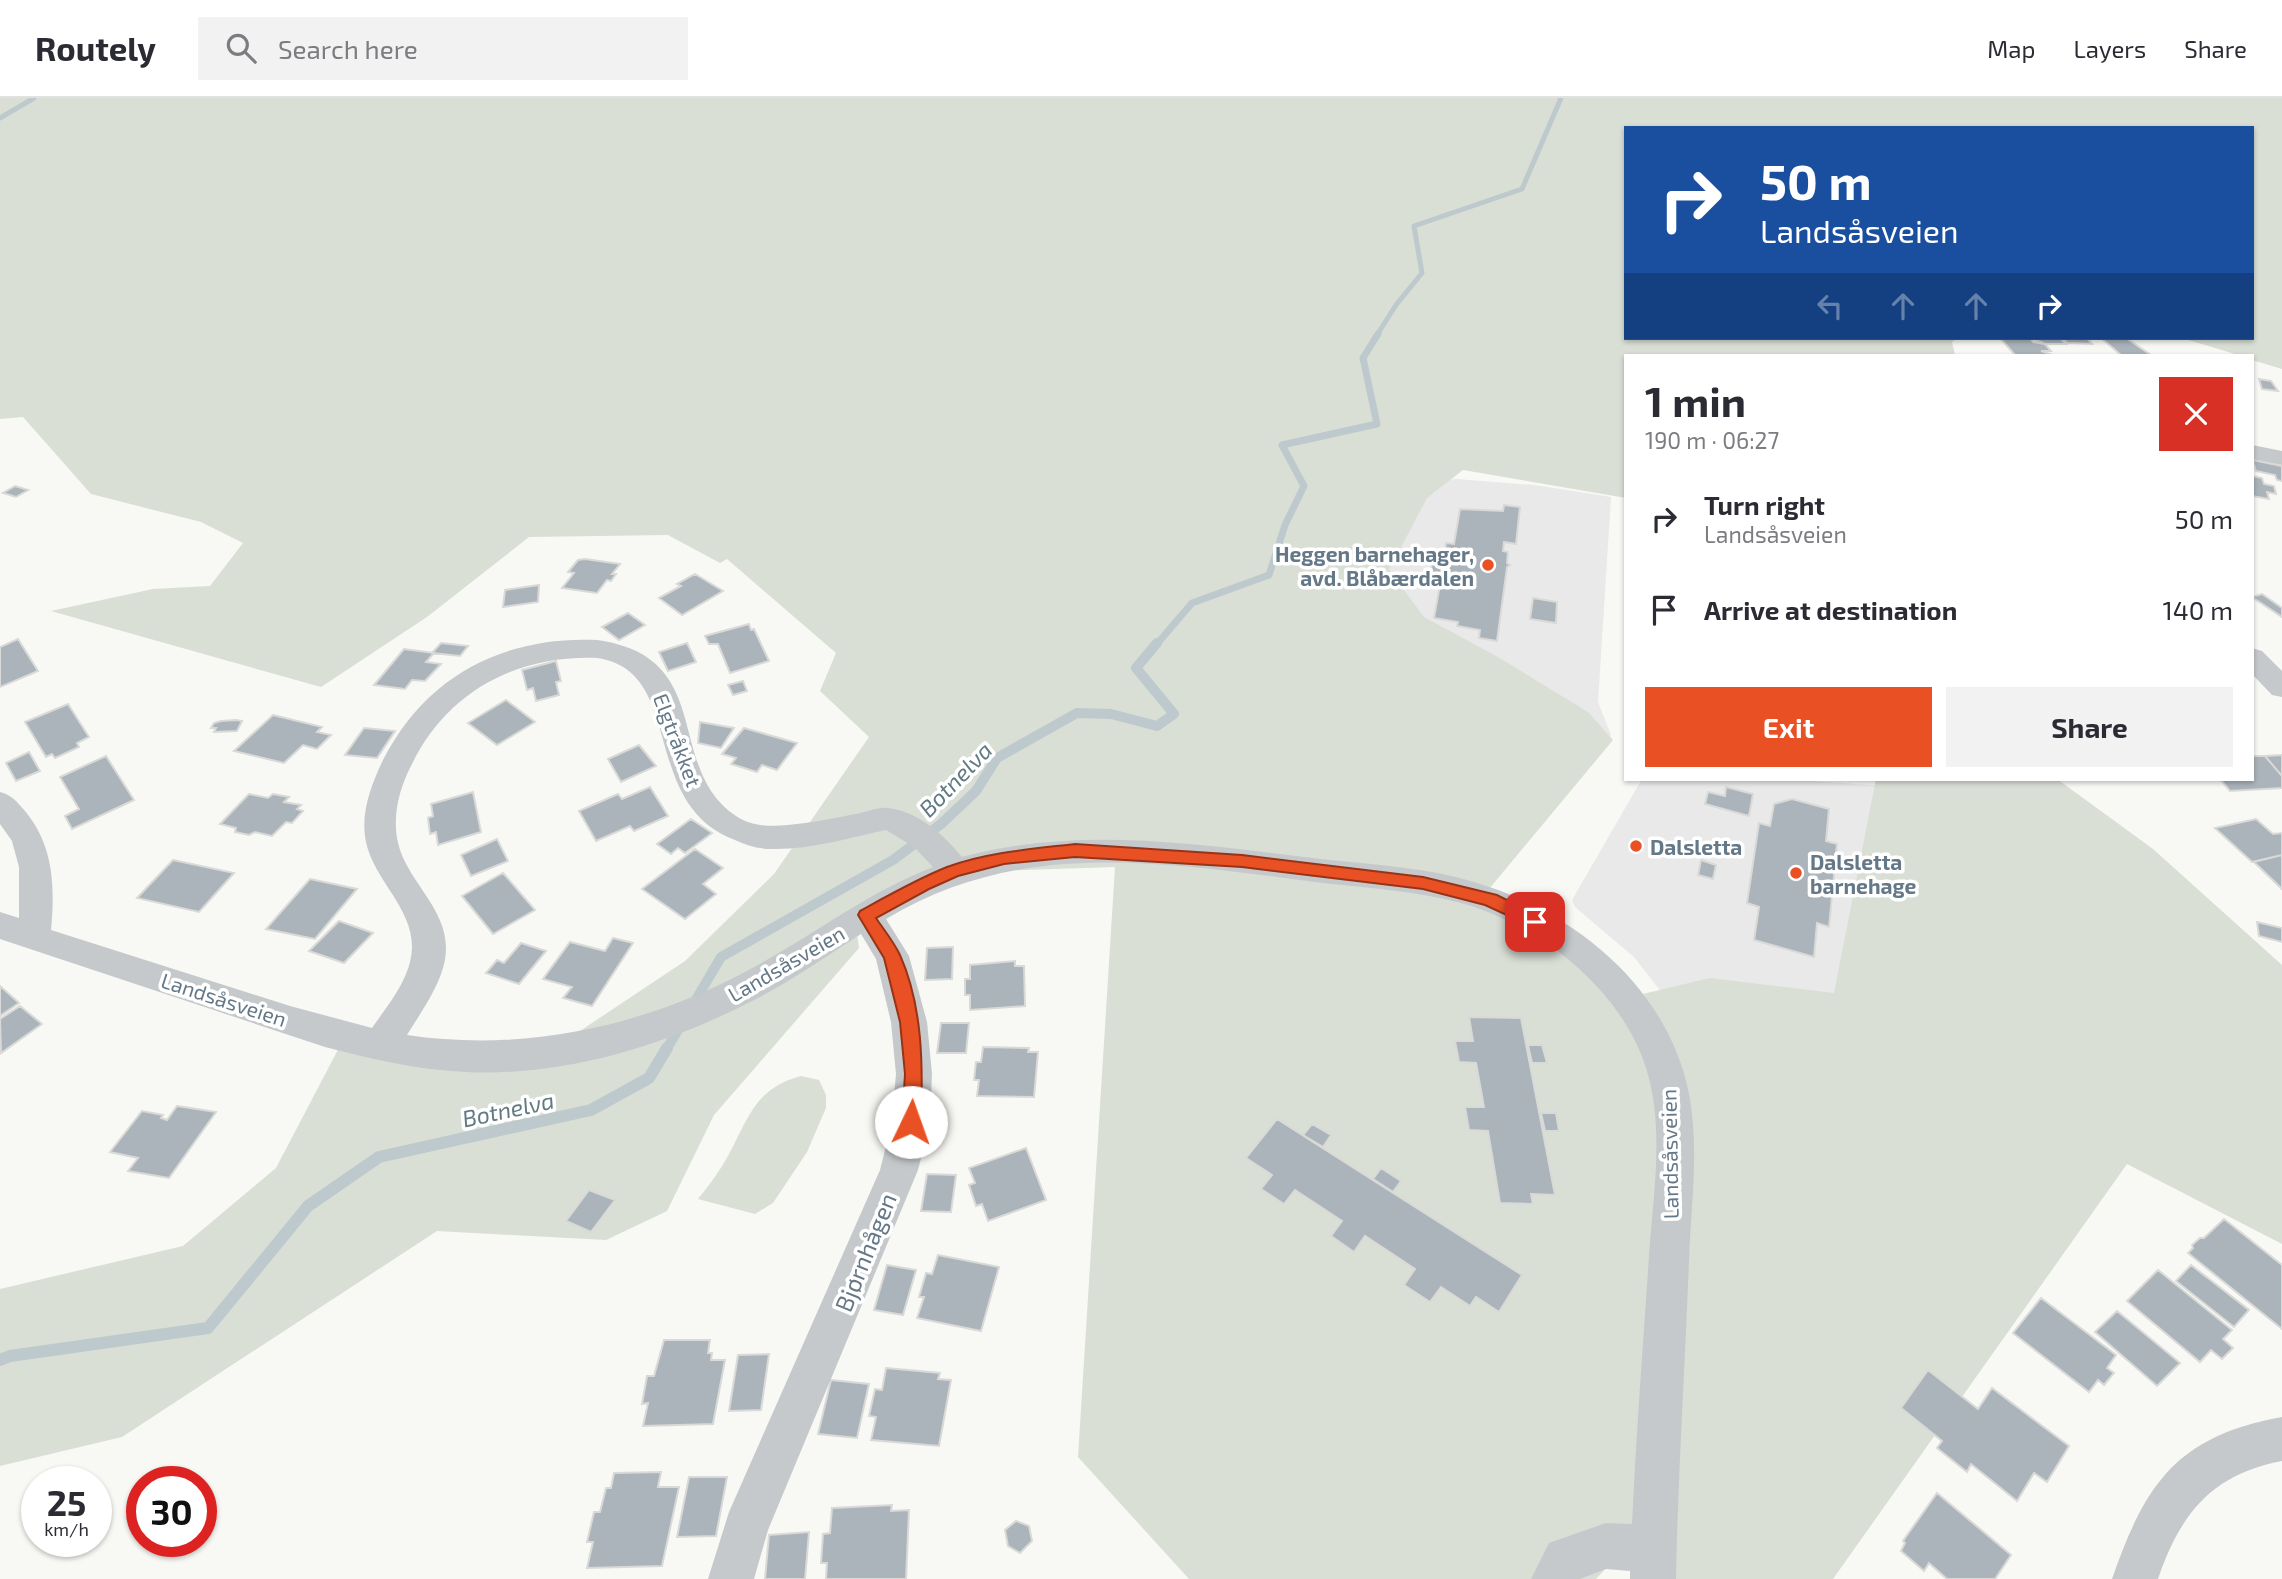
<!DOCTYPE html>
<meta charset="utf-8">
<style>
:root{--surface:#fff;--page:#f2f2f3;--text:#2b2b33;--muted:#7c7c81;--line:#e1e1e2;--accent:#e95023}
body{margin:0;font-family:"Exo 2",sans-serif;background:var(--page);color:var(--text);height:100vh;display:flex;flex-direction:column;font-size:26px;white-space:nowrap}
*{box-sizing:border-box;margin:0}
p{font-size:23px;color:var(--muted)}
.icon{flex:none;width:38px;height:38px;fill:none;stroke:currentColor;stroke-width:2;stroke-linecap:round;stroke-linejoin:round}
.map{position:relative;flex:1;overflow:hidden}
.side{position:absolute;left:1624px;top:256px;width:630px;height:427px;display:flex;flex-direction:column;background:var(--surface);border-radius:0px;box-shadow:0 2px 5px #0004}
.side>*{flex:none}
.top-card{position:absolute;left:1624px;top:28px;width:630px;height:214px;border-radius:0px;box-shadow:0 2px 5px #0004;background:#1a4fa0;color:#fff;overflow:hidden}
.speed{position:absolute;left:21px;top:1368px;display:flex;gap:14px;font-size:35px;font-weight:700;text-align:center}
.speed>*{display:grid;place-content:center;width:91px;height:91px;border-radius:50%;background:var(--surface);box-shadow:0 2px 5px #0004;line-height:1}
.speed small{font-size:18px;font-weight:400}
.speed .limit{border:10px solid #d22;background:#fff;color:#111}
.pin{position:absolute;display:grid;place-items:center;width:60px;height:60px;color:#fff;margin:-30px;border-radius:14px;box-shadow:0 4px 10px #0006}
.me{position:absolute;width:77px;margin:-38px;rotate:3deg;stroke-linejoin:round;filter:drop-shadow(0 0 5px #0008)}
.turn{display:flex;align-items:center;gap:24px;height:147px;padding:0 21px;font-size:32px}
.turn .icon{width:91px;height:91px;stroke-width:2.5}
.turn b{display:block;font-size:49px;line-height:60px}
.lanes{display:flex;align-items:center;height:66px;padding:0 21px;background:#0003;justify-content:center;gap:35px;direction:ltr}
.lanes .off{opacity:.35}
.round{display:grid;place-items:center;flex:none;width:74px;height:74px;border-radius:0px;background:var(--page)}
.summary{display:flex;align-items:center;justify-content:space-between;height:119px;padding:0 21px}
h1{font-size:42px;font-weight:700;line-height:52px}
.action{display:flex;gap:14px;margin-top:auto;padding:14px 21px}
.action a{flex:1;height:80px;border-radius:0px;background:var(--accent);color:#fff;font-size:28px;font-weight:700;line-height:80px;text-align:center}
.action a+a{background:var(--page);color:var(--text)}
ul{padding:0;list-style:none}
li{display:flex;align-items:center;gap:21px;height:91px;padding:0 21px}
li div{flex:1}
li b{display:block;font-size:26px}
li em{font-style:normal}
header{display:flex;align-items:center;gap:42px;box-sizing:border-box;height:98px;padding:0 35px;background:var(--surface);border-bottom:2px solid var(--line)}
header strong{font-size:33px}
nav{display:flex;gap:38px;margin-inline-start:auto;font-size:24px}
.search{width:490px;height:63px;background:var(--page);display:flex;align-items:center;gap:18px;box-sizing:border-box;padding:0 24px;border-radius:0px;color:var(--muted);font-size:26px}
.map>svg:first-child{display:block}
.built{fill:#e8e9e8}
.green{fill:#d9dfd5}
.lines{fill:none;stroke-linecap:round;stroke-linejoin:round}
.stream-far3{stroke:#bdc9cd;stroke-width:5}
.stream-far2{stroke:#bdc9cd;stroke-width:7}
.stream-far1{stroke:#bdc9cd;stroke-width:10}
.stream{stroke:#bdc9cd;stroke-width:12}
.building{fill:#abb4ba;stroke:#d9d9d7;stroke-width:2}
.minor{fill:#c5c9cc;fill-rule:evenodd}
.route{fill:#e95023;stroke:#973417;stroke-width:2}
.poi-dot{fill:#e95023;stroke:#fff;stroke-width:2.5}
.labels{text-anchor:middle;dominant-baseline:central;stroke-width:7;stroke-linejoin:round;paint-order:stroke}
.poi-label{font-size:21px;font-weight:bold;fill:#657887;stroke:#fff;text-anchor:start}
.street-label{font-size:21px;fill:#657887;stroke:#fff}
.water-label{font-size:23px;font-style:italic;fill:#617a83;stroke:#fff}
.near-street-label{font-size:24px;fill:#657887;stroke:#fff}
</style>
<header>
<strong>Routely</strong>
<div class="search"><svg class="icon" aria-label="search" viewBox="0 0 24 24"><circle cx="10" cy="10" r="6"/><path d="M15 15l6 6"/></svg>Search here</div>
<nav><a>Map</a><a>Layers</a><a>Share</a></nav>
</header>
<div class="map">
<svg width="2282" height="1481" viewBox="0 0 2282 1481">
<rect width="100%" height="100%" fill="#f8f8f4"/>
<!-- built -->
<path class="built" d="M1456,381l78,6 77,12 -13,205 13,33 -11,17 -306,-154 145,-117z
M1642,681h138l171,11 -75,219 -210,-11 -32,-41 -59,-50 -3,-7z"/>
<!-- green -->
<path class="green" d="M0,0h2282v271l-30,-9v-5h-14l-56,-17h70v-210h-626v210h332l-6,4 3,13h-329v143l-163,-28 -36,28 -38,72 35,47 74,40 90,55 25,28 -124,149 46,13 91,96 84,-20 124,15 42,-214h181l96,70 129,116v279l-155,-80 -294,415h-158l-10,-74 -69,74h-407l-111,-122 37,-590 -158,5 -100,62 2,14 -145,167 -47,96 -61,29 -169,-9 -315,206 -122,29v-177l183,-43 93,-78 66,-126 223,-1 120,-80 89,-87 95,-137 -49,-46 16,-38 -109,-94 -7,4 -52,-28 -139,2 -102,80 -106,70 -270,-76 102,-22 57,-3 33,-43 -42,-21 -110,-28 -68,-77 -23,2z
M801,978l18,4 7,15v13l-19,44 -34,51 -18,11 -57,-15c9,-11 18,-23 26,-36 23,-38 27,-74 77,-87z"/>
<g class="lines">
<!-- stream-far3 -->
<path class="stream-far3" d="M0,20l34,-20
M1377,237l19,-30 26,-32 -8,-47 108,-37 39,-91"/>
<!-- stream-far2 -->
<path class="stream-far2" d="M1156,547l36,-42 77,-28 16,-50 19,-39 -22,-41 95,-21 -14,-66 15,-24"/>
<!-- stream-far1 -->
<path class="stream-far1" d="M694,905l27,-46 172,-97 48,-36 35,-33 21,-33 80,-45 34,1 46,12 17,-12 -38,-46 21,-25
M666,952l15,-25"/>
<!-- stream -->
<path class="stream" d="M0,1262l10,-4 198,-28 100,-122 71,-49 212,-47 58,-32 18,-30"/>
</g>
<!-- building -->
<path class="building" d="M2000,240h30l3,4 12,2 6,7h-10l11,4h-37z
M2032,240h28l6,6h-21z
M2063,240h24l5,6 -25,-1z
M2101,240h25l25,17h-30z
M2259,281l12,2 7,10 -16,-2z
M2253,362l29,6v15l-5,-1 -2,-5 -19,-4z
M2252,378l10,2 2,6 10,2 2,8 -9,-2 2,7 -17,-3z
M15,388l13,4 -12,7 -13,-4z
M1504,407l16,2 -4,37 -12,-2 -1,9 5,1 -1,11 3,2 -3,2 -10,74 -18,-3 1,-8 -23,-4 1,-4 -24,-4 7,-39 -9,-2 -2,-28 15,1 1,-7 8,1 6,-35 43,2z
M585,461l35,5 -8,10h4l-5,7 -4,-1 -10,13 -35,-5 12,-15 -6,-1 10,-12z
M695,476l28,17 -41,24 -23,-17 22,-12 -4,-2z
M539,487l-1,17 -35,5 2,-17z
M2262,496l20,14v9l-30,-20z
M1533,500l24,4 -1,21 -26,-4z
M628,515l17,12 -26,15 -17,-13z
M749,526l2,6 3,-1 15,32 -39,12 -12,-29h-9l-4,-8z
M18,541l20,32 -38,16v-40z
M441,545l27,3 -8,10 -28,-3z
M687,545l9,19 -28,9 -9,-19z
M404,551l30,4 -8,9 15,2 -16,17 -13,-1 -7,9 -31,-4z
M556,563l5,20 -5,1 3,13 -23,6 -3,-13 -6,2 -5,-20z
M743,583l4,10 -14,4 -5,-10z
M506,602l29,22 -38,23 -29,-22z
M68,606l21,33 -12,6 2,4 -24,11 -3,-4 -6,3 -21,-35z
M273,617l49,12 -5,5 14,3 -14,14 -14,-4 -19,18 -50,-12z
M236,622l6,1 -5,10 -23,1 2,-4h-5l3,-5 7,-2z
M700,624l34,6 -13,20 -23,-5z
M364,630l31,3 -18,27 -32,-3z
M744,630l53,15 -20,27 -15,-5 -5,7 -26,-8 5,-6 -14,-4z
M639,647l17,21 -35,16 -13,-23z
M29,654l11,19 -24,10 -10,-18z
M2282,657v21l-17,-20z
M106,658l28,44 -62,29 -7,-13 14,-7 -19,-32z
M2252,658h13l17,20v12l-52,3 -10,-12h32z
M650,689l18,29 -34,15 -4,-5 -34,15 -17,-30 39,-17 4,5z
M1726,689l27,7 -4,22 -44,-12 3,-12 17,4z
M473,694l8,40 -43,13 -2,-13 -6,2 -2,-16 5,-2 -2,-12z
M249,696l19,4 5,-4 16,3 -5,5 17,3 -4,4 6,2 -11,12 -6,-1 -14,14 -17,-4 -6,3 -14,-3 1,-4 -16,-4z
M1792,701l37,10 -3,32 11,3 -8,83 -12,-4 -3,34 -60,-17 5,-33 -12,-4 12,-80 11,3 4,-22z
M691,721l21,14 -27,20 -7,-5 -7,6 -14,-10z
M2256,721l17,15 9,-1v22l-30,7 -37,-34z
M497,741l11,22 -37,15 -10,-21z
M695,751l28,19 -20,16 13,10 -31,25 -43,-30z
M2282,757v34l-28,-27z
M173,762l61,13 -35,39 -62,-14z
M1701,762l15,5 -3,14 -15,-4z
M503,775l32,37 -42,24 -31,-38z
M310,781l47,10 -42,50 -49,-10z
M339,823l34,12 -29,30 -35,-12z
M2257,824l25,6v14l-23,-6z
M613,840l20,5 -41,63 -29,-8 9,-11 -29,-8 27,-37 35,9z
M521,845l25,8 -27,33 -33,-11 11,-13 7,3z
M953,849l-1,32 -27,1 2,-32z
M1015,863v5h9l1,40 -55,4v-15h-5v-16h5v-14z
M0,888l19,17 -19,13z
M20,908l22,18 -41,29 -1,-34z
M1469,919l52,1 34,177 -24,-1 2,10 -33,-1 -12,-72 -19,-1 -4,-23h19l-8,-44 -17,-1 -4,-21h18z
M941,925h28l-3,30h-29z
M1528,947h14l5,18h-15z
M983,949l46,1 -1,4h10l-4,45 -57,-1 2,-16h-5l2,-18h5z
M177,1008l39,6 -47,66 -41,-7 10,-13 -28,-6 32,-41 21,4 -2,3 6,2z
M1541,1015h15l3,18h-14z
M1277,1021l245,156 -23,37 -23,-15 -6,9 -29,-19 -11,15 -26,-17 11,-16 -50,-33 -11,16 -23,-16 11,-15 -47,-31 -11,14 -23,-15 11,-14 -26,-17z
M1312,1026l19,11 -8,12 -20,-12z
M1026,1050l20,52 -58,21 -6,-17 -6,2 -7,-21 6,-2 -6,-15z
M1381,1070l20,13 -8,11 -20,-13z
M927,1076l29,1 -5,37 -30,-1z
M589,1092l26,10 -24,32 -25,-11z
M2224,1121l58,46v64l-94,-76 5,-5 -1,-3 8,-7h4z
M938,1157l61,12 -18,64 -64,-13 7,-21h-5l7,-24 6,1z
M887,1167l29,5 -13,45 -29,-5z
M2191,1167l58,45 -15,17 -58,-46z
M2158,1172l74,60 -9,9 10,9 -11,11 -11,-9 -11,12 -73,-61z
M2041,1200l75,57 -9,13 7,5 -10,12 -6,-5 -9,12 -76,-59z
M2117,1213l63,52 -23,23 -62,-54z
M664,1242h46l-2,13h4l-1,7h14l-12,64 -70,2 5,-23 -6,1 5,-28h7z
M769,1256l-8,56 -32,1 9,-56z
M886,1270l54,5 -2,6 13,1 -12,66 -68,-6 5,-23 -7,-1 6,-27 7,1z
M1928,1272l50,39 14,-21 77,58 -22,36 -13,-9 -17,28 -46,-37 -4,8 -30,-24 5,-7 -41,-33z
M831,1282l38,4 -12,54 -39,-4z
M661,1374l-3,15h21l-17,79 -75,2 6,-26h-6l7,-30h6l6,-24h5l3,-15z
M689,1379h38l-11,59 -39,1z
M1937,1395l74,62 -16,24h-48l-18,-16 -5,8 -23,-20 4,-8 -2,-2z
M892,1407l-1,6 18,-1 -3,69h-80l1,-16h-6l2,-29 7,-1 2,-25z
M1016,1423l13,5 3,15 -12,12 -12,-7 -3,-16z
M809,1434l-4,47h-40l4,-44z"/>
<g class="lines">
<!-- minor -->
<path class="minor" d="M2252,347l30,6v14l-30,-6z
M597,542c121,17 66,127 139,176 15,10 34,11 52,9 23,-2 46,-7 68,-11 10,-2 22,-7 32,-6 31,4 55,26 74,49 122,-33 244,-11 368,3 49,5 98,8 144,22 99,29 191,103 214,207 12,56 3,115 1,172 -4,106 -11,212 -13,318h-46v-8l-24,-2 -26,10h-49l18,-36 57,-20 26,1c4,-89 11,-178 17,-268 4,-61 16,-128 -3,-188 -24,-77 -103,-140 -178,-163 -54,-16 -112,-17 -168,-25 -144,-19 -283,-40 -414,39l23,37 18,66 5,52 -2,48 -12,48 -150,360 -14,49h-46l21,-67 151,-342 12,-48 4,-48 -5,-52 -15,-63 -15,-25c-36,23 -71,48 -109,67 -85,44 -189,76 -286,71 -48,-2 -94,-13 -141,-25l-325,-108v-27l19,6v-51l-7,-26 -12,-17v-32c12,3 17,10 25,19 29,35 30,76 26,119l239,76 82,22c16,-23 39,-50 40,-80 1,-40 -38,-68 -46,-106 -6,-28 5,-57 17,-82 43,-84 120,-124 214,-120zM597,560c90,13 41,146 138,182 11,5 23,9 36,9 38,1 77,-11 115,-19l28,17 19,20c-64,25 -117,66 -177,99 -106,59 -228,87 -349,69 15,-25 39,-56 39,-87 0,-41 -39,-67 -48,-105 -6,-26 1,-54 13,-77 35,-74 105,-111 186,-108z
M2252,550l10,3 20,20v26l-10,-2 -20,-21z
M2282,1319v44c-70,13 -102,53 -124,118h-46c33,-95 65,-143 170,-162z"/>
</g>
<!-- route -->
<path class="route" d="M1075,746l167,11 181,22 74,18 44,22 3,5 -3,4 -6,2 -50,-23 -62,-16 -181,-22 -167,-10 -71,7 -46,12 -29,13 -53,29c8,12 18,24 24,37 23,52 23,111 21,167l-3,6 -7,2 -6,-2 -3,-6 3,-48 -5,-52 -16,-64 -26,-43 2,-4c29,-16 57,-32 87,-44 41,-15 85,-18 128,-23z"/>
<!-- markers -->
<g class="poi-dot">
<circle cx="1488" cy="467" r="7"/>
<circle cx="1636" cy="748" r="7"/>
<circle cx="1796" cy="775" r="7"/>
</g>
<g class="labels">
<!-- poi labels -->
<g class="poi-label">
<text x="1474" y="455" text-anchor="end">Heggen barnehager,<tspan x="1474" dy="24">avd. Blåbærdalen</tspan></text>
<text x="1650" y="748">Dalsletta</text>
<text x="1810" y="763">Dalsletta<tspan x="1810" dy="24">barnehage</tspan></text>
</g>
<!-- street labels -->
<g class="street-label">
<text transform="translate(678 642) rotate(69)">Elgtråkket</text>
<text transform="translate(786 865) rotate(-30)">Landsåsveien</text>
<text transform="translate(224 901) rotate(18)">Landsåsveien</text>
<text transform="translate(1669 1056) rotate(-91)">Landsåsveien</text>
</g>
<!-- water labels -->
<g class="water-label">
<text transform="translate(955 681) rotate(-46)">Botnelva</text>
<text transform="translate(508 1011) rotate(-12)">Botnelva</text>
</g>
<!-- near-street labels -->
<g class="near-street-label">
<text transform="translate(865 1154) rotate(-68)">Bjørnhågen</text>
</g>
</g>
</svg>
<div class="speed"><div>25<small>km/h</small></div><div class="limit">30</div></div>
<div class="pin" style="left:1535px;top:824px;background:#d93025"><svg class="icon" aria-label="arrive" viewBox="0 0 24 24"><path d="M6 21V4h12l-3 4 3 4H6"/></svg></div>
<svg class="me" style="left:911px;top:1024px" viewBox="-20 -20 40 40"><circle r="19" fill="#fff"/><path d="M0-13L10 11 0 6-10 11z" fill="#e95023"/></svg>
<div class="top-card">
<div class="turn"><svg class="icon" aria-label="right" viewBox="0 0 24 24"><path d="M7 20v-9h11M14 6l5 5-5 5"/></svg><div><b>50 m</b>Landsåsveien</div></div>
<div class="lanes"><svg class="icon off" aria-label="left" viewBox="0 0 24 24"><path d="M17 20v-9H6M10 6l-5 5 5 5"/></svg><svg class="icon off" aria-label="ahead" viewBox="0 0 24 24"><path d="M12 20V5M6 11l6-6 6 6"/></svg><svg class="icon off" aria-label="ahead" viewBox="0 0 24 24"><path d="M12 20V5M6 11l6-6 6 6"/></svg><svg class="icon" aria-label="right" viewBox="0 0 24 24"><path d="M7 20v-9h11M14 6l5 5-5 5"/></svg></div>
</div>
<section class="side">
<div class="summary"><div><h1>1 min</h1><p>190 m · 06:27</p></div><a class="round" style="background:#d93025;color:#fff"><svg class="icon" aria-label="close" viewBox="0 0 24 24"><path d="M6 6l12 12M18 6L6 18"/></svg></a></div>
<ul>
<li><svg class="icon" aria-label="right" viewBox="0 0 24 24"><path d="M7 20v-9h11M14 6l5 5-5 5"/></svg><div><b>Turn right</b><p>Landsåsveien</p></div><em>50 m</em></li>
<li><svg class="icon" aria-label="arrive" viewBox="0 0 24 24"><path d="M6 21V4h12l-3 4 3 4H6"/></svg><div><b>Arrive at destination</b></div><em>140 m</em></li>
</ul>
<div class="action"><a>Exit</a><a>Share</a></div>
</section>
</div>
